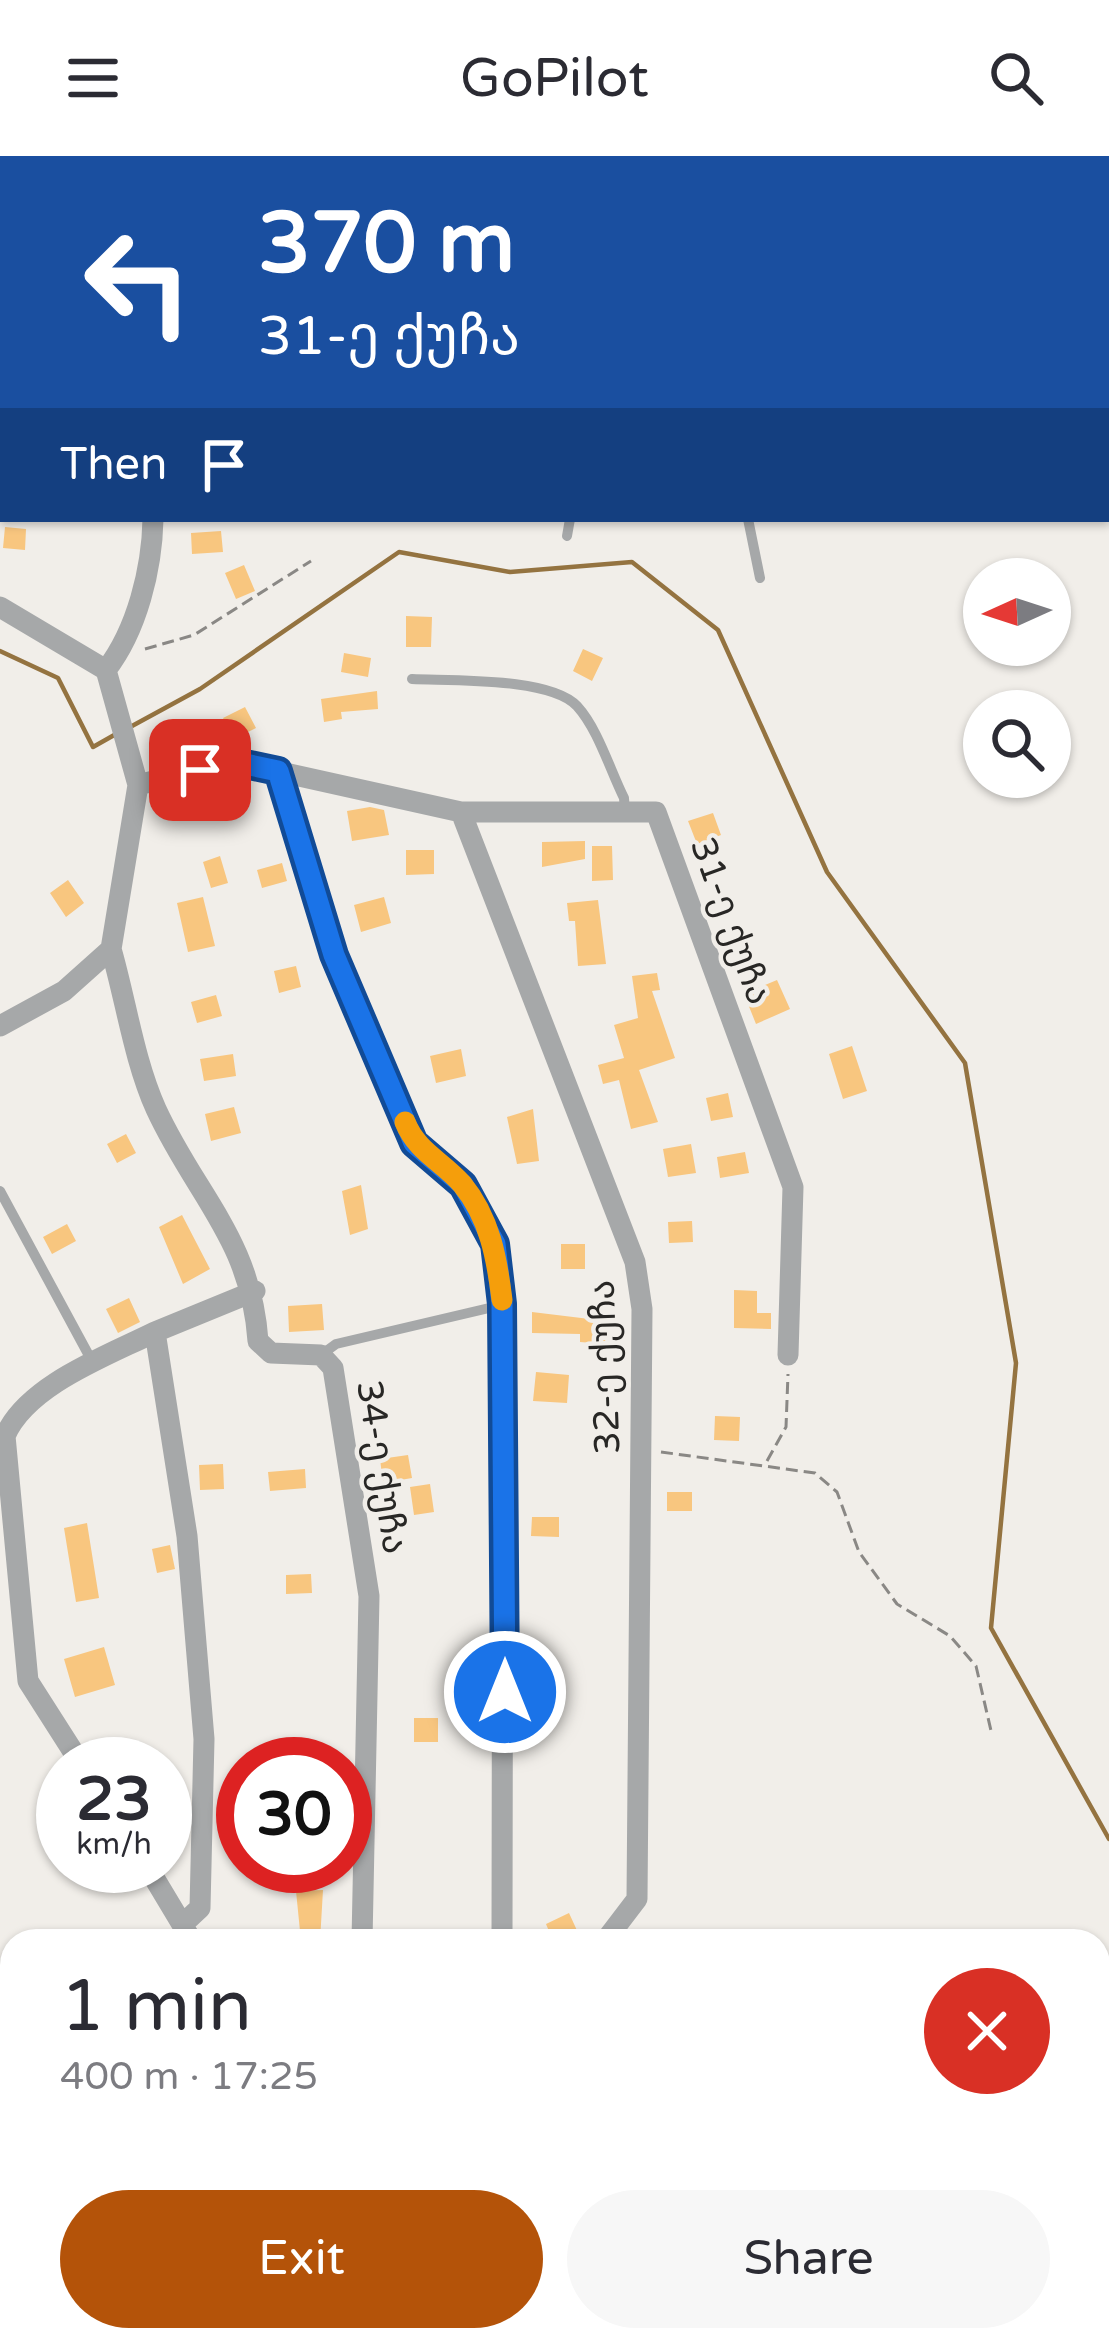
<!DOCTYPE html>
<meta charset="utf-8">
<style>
:root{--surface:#fff;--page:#f7f7f7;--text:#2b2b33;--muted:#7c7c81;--accent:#b45309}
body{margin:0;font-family:"Varela Round","Noto Sans Georgian",sans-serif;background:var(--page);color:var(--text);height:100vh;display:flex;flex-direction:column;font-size:45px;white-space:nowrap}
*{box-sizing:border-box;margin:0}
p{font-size:39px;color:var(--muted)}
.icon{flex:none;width:66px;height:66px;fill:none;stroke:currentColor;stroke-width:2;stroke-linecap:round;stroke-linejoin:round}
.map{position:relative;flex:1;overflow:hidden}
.details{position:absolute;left:0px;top:1773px;width:1110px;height:423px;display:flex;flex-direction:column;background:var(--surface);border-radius:36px 36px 0 0;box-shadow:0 3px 9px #0004}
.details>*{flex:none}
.guide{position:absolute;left:0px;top:0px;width:1110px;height:366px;box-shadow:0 3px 9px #0004;background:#1a4fa0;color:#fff;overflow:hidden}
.needle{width:78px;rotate:267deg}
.fabs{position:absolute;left:963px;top:402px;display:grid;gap:24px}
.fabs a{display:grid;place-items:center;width:108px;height:108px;border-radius:50%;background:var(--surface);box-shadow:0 3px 9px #0004;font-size:60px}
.speed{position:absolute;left:36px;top:1581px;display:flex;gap:24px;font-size:60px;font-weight:700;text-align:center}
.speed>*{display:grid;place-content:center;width:156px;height:156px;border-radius:50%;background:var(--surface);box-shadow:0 3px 9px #0004;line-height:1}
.speed small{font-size:30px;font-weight:400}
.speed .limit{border:18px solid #d22;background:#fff;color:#111}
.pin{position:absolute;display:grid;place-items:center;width:102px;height:102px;color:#fff;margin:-51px;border-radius:24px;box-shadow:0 6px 18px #0006}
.me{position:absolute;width:132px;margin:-66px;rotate:0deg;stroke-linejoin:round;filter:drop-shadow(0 0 9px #0008)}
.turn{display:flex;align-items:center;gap:42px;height:252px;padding:0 60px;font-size:54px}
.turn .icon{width:156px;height:156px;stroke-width:2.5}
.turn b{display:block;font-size:84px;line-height:102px}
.then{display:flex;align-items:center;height:114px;padding:0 60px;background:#0003;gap:24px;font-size:45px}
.round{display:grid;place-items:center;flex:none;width:126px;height:126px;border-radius:63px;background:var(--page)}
.headline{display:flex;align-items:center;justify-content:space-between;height:204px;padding:0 60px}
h1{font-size:72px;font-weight:600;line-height:90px}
.primary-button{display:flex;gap:24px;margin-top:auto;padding:24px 60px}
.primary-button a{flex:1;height:138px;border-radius:72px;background:var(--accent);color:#fff;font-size:48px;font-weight:600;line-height:138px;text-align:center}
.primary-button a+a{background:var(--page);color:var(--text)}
header{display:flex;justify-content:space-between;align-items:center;height:156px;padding:0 60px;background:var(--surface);font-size:54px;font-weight:600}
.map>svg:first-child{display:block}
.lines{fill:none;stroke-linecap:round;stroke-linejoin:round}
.stream{stroke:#947340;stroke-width:4.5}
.building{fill:#f8c67f}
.path{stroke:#8a8885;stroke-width:3;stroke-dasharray:12 6;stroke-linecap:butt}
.lane{stroke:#a6a8a9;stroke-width:10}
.street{stroke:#a6a8a9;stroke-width:21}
.route-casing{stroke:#114b97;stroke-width:30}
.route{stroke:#1a73e8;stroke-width:21}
.slow{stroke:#f59e0b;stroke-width:21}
.labels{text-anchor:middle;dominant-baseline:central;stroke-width:9;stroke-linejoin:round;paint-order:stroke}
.street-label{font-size:36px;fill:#282725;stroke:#f1eee9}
</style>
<header><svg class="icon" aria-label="menu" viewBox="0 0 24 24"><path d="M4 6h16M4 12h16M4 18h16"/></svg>GoPilot<svg class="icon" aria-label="search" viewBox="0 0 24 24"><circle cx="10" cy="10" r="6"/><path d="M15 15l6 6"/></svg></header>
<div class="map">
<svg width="1109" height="2195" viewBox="0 0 1109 2195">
<rect width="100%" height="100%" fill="#f1eee9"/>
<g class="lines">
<!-- stream -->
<path class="stream" d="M0,495l58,27 35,69 23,-13
M132,570l68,-37 199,-137 111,20 122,-10 86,68 109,242 138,191 51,300 -25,265 118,211"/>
</g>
<!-- building -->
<path class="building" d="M5,371l21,2 -1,21 -22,-2z
M221,375l2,21 -31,2 -1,-21z
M244,409l11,26 -19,8 -11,-26z
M406,460l26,1 -1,30h-25z
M583,493l20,9 -11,23 -19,-10z
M344,497l27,5 -3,19 -27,-5z
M377,535l1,18 -37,3 1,7 -18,3 -3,-23z
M245,551l11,21 -22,11 -11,-21z
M370,651l14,3 5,25 -37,6 -5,-30z
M713,657l8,22 -24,9 -9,-23z
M585,685v18l-43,8v-25z
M592,690h20l1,34 -21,1z
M406,694h28v24l-28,1z
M220,700l8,27 -17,5 -8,-26z
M282,707l5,18 -25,7 -5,-18z
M68,724l16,23 -18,14 -16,-24z
M203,741l12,49 -27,6 -11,-49z
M384,741l7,26 -30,9 -7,-27z
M598,744l8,64 -28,2 -3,-45h-6l-2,-18z
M296,810l5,21 -22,6 -5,-22z
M657,817l3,17 -8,1 23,67 -36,12 19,52 -27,7 -12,-49 -16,4 -5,-19 26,-7 -10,-33 24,-7 -6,-42z
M777,824l13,29 -34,15 -12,-30z
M216,839l6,21 -25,7 -6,-21z
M852,890l15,45 -24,8 -14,-45z
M461,893l5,27 -30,7 -6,-27z
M233,898l3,22 -32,5 -4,-22z
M728,937l5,24 -22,4 -5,-23z
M234,951l7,26 -30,8 -6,-27z
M533,953l6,52 -22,3 -10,-47z
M126,978l10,19 -19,10 -10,-19z
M691,988l5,29 -28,4 -5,-28z
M745,996l4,21 -29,5 -3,-21z
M361,1029l7,44 -18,6 -8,-44z
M182,1059l28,54 -27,15 -24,-57z
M692,1065l1,21 -24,1 -1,-21z
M67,1068l9,17 -24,13 -9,-17z
M561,1088h24v25h-24z
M734,1134l23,1v22h14v16l-37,-1z
M129,1142l11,24 -22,11 -12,-24z
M322,1148l2,26 -35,2 -1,-26z
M532,1156l74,9 -1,23 -25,-2v-8l-48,-1z
M536,1216l33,3 -2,28 -34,-2z
M715,1260l25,1 -1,24 -25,-1z
M408,1299l4,23 -29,5 -3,-24z
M223,1308l1,25 -24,1 -1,-25z
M305,1313l1,19 -36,3 -2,-19z
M430,1328l4,28 -20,3 -4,-28z
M667,1336h25v19h-25z
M532,1361h27v20l-28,-1z
M87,1367l12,75 -23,4 -12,-74z
M170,1389l5,24 -18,4 -5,-24z
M311,1418l1,19 -26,1v-19z
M104,1491l11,38 -40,12 -11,-38z
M414,1562h24v24h-24z
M323,1734l-3,51h-19l-5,-50z
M569,1757l11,24 -27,4 -7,-17z"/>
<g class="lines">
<!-- path -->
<path class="path" d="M145,493l49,-14 117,-74
M661,1296l154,21 22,19 22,60 38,52 53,32 26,30 16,69
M767,1305l19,-34 2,-53
M0,2178l12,-8
M447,2184l3,11"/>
<!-- lane -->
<path class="lane" d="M309,3l1,-3
M748,363l12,59
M567,380l3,-17
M412,523c39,2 138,-2 165,27 21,23 33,64 47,92l1,14
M0,1035l93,172
M321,1199l15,-11 166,-39"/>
<!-- street -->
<path class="street" d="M139,0v3
M388,0l15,3
M0,451l106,63 32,115 -27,164 -47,42 -64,35
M106,514c31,-40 46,-101 47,-151
M278,615l56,184 80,188 49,42 32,58 8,62 -1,636
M138,629l93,-24 230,51h195l137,375 -5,168
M461,656l174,450 7,47 -5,590 -32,42
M111,793c15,52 23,111 45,160 40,87 95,130 102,232l13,12 50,2 12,13 36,228 -7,345
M81,1608l-53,-83 -23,-245c22,-51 102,-80 150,-104
M147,1710l45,75
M184,1767l16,-15 4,-169 -17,-203 -32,-204 100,-41"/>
</g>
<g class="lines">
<!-- route casing -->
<g class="route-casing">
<path id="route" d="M200,614l31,-9 47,10 56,184 80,188 49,42 32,59 7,60 3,388"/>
</g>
<!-- route -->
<use href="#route" class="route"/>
<!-- slow -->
<path class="slow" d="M405,966c12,30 37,39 57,62 28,34 35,75 40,116"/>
</g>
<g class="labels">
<!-- street labels -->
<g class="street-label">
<text transform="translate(731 765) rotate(70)">31-ე ქუჩა</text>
<text transform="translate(605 1211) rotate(-92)">32-ე ქუჩა</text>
<text transform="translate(382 1311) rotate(81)">34-ე ქუჩა</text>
</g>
</g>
</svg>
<div class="fabs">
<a><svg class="needle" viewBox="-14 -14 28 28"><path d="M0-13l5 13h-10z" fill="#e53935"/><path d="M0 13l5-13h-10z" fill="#7c7c81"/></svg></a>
<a><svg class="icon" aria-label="search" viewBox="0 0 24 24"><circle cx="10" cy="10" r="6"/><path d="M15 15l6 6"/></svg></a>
</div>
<div class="speed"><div>23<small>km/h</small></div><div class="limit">30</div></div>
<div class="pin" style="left:200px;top:614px;background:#d93025"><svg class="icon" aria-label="arrive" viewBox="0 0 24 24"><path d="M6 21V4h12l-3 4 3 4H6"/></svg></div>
<svg class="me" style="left:505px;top:1536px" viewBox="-20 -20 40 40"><circle r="17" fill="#1a73e8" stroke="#fff" stroke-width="3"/><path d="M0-11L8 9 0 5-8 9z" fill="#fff"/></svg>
<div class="guide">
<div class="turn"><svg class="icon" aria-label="left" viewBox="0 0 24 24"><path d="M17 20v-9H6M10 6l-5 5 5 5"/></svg><div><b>370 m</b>31-ე ქუჩა</div></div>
<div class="then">Then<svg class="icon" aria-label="arrive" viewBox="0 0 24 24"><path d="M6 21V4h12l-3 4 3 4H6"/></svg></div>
</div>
<section class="details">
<div class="headline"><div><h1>1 min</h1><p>400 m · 17:25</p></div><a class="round" style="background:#d93025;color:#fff"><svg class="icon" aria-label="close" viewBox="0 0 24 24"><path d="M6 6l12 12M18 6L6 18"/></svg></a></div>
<div class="primary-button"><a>Exit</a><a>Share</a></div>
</section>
</div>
